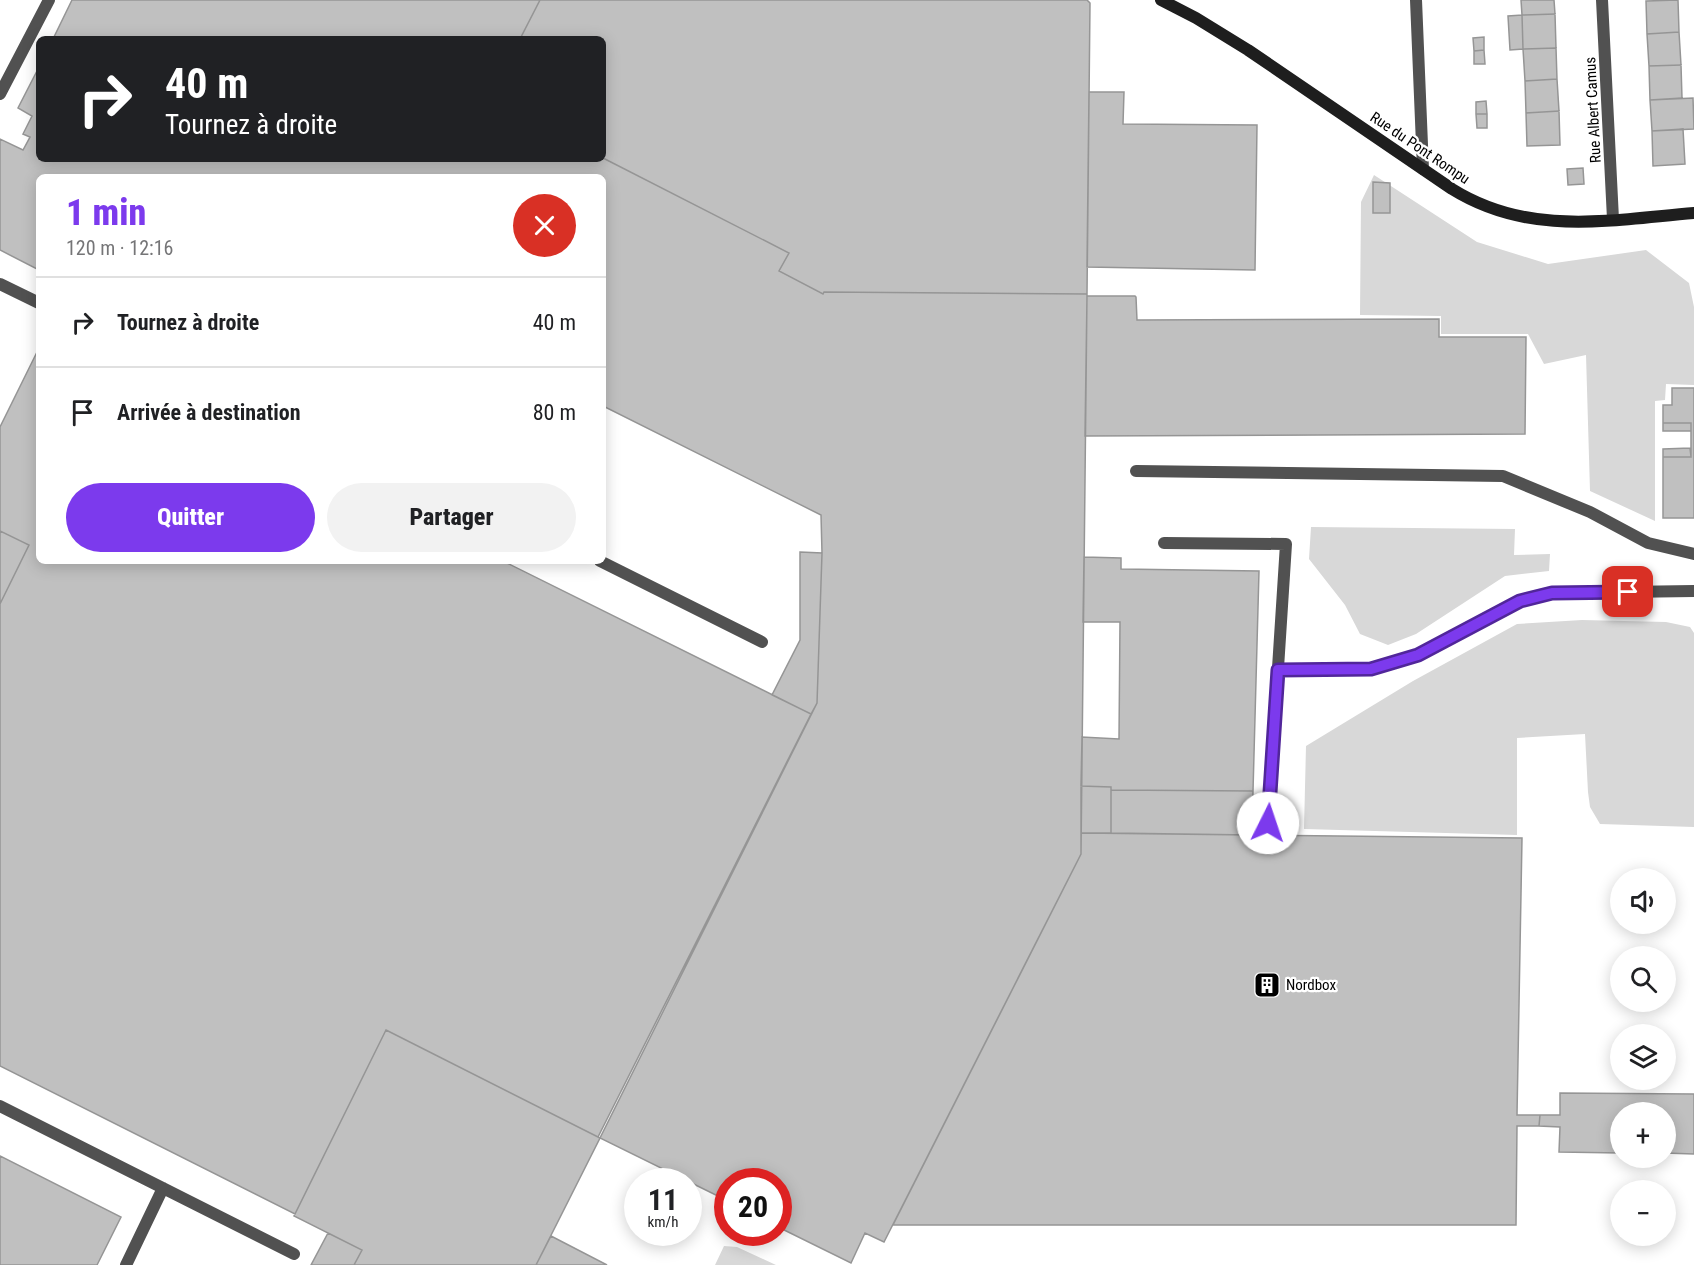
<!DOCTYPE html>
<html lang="fr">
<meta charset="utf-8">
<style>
:root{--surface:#fff;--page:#f2f2f2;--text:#202124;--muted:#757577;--line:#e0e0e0;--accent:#7c3aed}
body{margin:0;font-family:"Roboto Condensed",sans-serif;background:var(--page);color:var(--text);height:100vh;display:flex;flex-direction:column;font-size:22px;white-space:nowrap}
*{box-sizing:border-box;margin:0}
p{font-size:20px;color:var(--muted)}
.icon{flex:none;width:33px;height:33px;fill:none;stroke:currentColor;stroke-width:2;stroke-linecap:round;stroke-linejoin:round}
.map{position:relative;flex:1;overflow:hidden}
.details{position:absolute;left:36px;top:174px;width:570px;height:390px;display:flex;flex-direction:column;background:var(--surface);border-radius:9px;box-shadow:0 3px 15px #0003}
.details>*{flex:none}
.top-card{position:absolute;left:36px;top:36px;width:570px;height:126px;border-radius:9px;box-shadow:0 3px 15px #0003;background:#202124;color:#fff;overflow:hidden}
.controls{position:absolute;left:1610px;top:868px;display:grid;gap:12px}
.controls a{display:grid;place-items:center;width:66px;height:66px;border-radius:50%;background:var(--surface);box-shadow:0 3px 15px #0003;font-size:30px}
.speed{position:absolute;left:624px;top:1168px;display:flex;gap:12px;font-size:30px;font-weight:700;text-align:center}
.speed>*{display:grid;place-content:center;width:78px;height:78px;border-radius:50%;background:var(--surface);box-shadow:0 3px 15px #0003;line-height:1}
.speed small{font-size:15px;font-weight:400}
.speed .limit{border:9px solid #d22;background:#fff;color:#111}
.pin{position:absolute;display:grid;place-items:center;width:51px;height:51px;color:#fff;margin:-26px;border-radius:12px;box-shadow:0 3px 9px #0006}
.me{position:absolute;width:66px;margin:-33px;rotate:4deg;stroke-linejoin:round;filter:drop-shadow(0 0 4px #0008)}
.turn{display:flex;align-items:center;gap:21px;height:126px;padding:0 30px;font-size:27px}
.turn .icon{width:78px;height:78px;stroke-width:2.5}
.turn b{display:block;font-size:42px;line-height:51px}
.round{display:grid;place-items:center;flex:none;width:63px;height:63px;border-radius:32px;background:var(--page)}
.overview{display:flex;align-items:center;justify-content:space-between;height:102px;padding:0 30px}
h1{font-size:36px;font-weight:800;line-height:45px;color:var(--accent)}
.primary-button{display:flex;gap:12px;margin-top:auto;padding:12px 30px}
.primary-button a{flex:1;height:69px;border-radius:36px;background:var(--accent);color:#fff;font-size:24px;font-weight:800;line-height:69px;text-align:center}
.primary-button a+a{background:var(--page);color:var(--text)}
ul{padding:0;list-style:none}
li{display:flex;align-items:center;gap:18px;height:90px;padding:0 30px;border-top:2px solid var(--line)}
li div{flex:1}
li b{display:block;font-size:22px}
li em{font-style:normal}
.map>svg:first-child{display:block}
.green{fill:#d8d8d8}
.building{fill:#c0c0c0;stroke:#959595;stroke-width:1.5}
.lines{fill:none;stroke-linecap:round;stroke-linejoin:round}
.lane{stroke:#515151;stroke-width:12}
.street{stroke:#515151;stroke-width:12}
.secondary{stroke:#1e1e1e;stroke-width:12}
.route-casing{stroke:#51269a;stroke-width:15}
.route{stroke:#7c3aed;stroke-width:10}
.labels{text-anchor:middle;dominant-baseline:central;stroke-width:4.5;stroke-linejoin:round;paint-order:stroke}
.street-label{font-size:15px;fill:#000;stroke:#fff}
.poi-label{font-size:15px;fill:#000;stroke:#fff;text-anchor:start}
</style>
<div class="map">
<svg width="1694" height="1265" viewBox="0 0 1694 1265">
<rect width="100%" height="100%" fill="#fff"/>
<!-- green -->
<path class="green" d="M1374,175l103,67 71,22 98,-14 43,33 5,24v78l-28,-1 -1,16 -10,1v120l-65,-30 -4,-136 -42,9 -16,-30h-87v-18l-81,-1 1,-113z
M1311,527l204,2 -1,26 36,-1 -1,17 -44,5 -89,58 -28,11 -28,-11 -15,-29 -36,-46z
M1582,620l84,2 24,5 4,6v194l-94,-3 -10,-17 -2,-15 -3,-58 -68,4v97l-213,-6 2,-83 107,-65 104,-57z
M724,1246l13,1 39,18h-61z"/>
<!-- building -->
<path class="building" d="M72,0h468l-20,39h-467z
M540,0h547l3,3 -3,291 -263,-2 -1,2 -44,-23 10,-18 -186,-95v-119h-83z
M1521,0h33l1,14 -33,1z
M1678,0l1,32 -32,2 -1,-33z
M1555,14l1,34 -33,1 -1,-34z
M1522,15l1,34 -13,1 -2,-34z
M1679,32l2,33 -32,1 -2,-32z
M1484,37v13l-10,1 -1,-13z
M1556,48l1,31 -32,2 -2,-32z
M1484,50l1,14h-11v-13z
M1681,65l1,33 -32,2 -1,-34z
M39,67v92l564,-1 186,95 -10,18 44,23 1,-2 263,2 -6,560 -197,388 -19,-9 -14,30 -73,-36v-45h-50v19l-128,-63 217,-435 5,-150 -1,-38 -218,-109v-229h-564v93l-39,-20v-111l23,11 7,-13 -7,-3 9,-18 -14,-8z
M1557,79l2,32 -33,2 -1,-32z
M1089,92h35l-1,32 134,1 -2,145 -168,-3z
M1693,98l1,31 -42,2 -2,-31z
M1486,101l1,13h-11v-12z
M1559,111l1,34 -33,1 -1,-33z
M1476,114h11v14h-10z
M1683,129l2,35 -32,2 -1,-35z
M1583,168l1,16 -16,1 -1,-16z
M1373,182l17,1v30h-17z
M1087,296h48l1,1 1,23 302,-1v18h87l-1,97 -440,2z
M39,348v213h464l308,153 -213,423 -212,-107 -91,184 -295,-148v-462l29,-59 -29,-14v-104z
M1672,388h22v130h-31v-61h28v-34h-28v-18h9z
M1663,423h28v8h-28z
M1690,448l1,9h-28v-8z
M0,531l29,14 -29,59z
M800,552l22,1 -5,150 -6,11 -39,-19 28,-55z
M1084,557l37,1v11l138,2 -6,220 -142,-1v-3l-30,-1 1,-49 37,2 1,-117h-37z
M1081,786l30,1v46h-30z
M1111,790l142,1 -1,44 -141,-2z
M1081,833l441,5 -5,277h23l-1,11h-22l-1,99h-623l188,-371z
M386,1030l214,108 -64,127h-182l8,-15 -68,-34z
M1560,1093l134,1v60l-29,-1v-40h-45v40l-61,-1 1,-25 -21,-1 1,-11h20z
M0,1156l121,61 -24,48h-97z
M328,1233l34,17 -8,15h-43z
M551,1236l56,29h-71z"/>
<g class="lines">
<!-- lane -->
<path class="lane" d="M0,94l49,-94
M0,284l39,19
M1136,471l367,5 87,36 58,31 46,11
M1164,543l122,1 -18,279
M600,561l162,81
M1278,670l93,-1 47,-14 102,-54 32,-8 142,-2
M0,1106l294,148
M126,1265l37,-77"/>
<!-- street -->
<path class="street" d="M1416,0l7,169
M1602,0l11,219"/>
<!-- secondary -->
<path class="secondary" d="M1161,0l35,18 52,32 204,139c77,48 158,31 242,24"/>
</g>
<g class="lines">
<!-- route casing -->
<g class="route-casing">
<path id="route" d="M1268,823l10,-153 93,-1 47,-14 102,-54 32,-8 76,-1"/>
</g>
<!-- route -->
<use href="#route" class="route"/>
</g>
<!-- icons -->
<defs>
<g id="building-square" transform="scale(1.35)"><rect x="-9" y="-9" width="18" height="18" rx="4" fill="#000" stroke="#fff"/><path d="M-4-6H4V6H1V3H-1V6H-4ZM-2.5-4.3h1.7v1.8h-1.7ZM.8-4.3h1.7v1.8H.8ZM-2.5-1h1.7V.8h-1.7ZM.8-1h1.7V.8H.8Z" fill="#fff"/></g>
</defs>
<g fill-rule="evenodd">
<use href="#building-square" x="1267" y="985"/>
</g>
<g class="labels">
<!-- street labels -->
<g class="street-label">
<text transform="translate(1593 110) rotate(-93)">Rue Albert Camus</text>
<text transform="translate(1420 148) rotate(34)">Rue du Pont Rompu</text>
</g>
<!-- poi labels -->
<g class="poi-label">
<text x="1286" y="985">Nordbox</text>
</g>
</g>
</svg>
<div class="controls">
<a><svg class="icon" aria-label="sound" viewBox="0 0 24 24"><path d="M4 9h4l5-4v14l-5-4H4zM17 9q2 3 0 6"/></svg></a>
<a><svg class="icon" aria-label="search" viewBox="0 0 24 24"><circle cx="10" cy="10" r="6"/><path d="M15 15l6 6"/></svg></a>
<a><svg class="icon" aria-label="layers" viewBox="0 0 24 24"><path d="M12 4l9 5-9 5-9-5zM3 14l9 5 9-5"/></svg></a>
<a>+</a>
<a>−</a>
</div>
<div class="speed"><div>11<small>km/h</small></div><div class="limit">20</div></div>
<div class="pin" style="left:1628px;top:592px;background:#d93025"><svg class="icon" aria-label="arrive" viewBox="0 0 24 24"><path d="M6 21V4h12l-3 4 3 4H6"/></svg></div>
<svg class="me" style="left:1268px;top:823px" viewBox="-20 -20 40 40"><circle r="19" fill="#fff"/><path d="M0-13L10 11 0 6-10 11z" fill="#7c3aed"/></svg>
<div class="top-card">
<div class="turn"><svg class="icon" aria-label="right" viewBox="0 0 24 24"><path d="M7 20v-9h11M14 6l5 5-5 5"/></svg><div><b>40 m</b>Tournez à droite</div></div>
</div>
<section class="details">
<div class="overview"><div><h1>1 min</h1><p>120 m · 12:16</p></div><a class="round" style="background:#d93025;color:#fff"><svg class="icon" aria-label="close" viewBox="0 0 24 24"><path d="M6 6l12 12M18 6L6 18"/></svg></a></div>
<ul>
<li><svg class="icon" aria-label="right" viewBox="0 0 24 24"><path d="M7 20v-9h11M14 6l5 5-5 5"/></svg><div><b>Tournez à droite</b></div><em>40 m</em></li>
<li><svg class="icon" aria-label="arrive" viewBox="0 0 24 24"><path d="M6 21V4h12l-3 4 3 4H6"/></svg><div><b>Arrivée à destination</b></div><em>80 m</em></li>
</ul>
<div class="primary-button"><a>Quitter</a><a>Partager</a></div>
</section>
</div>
